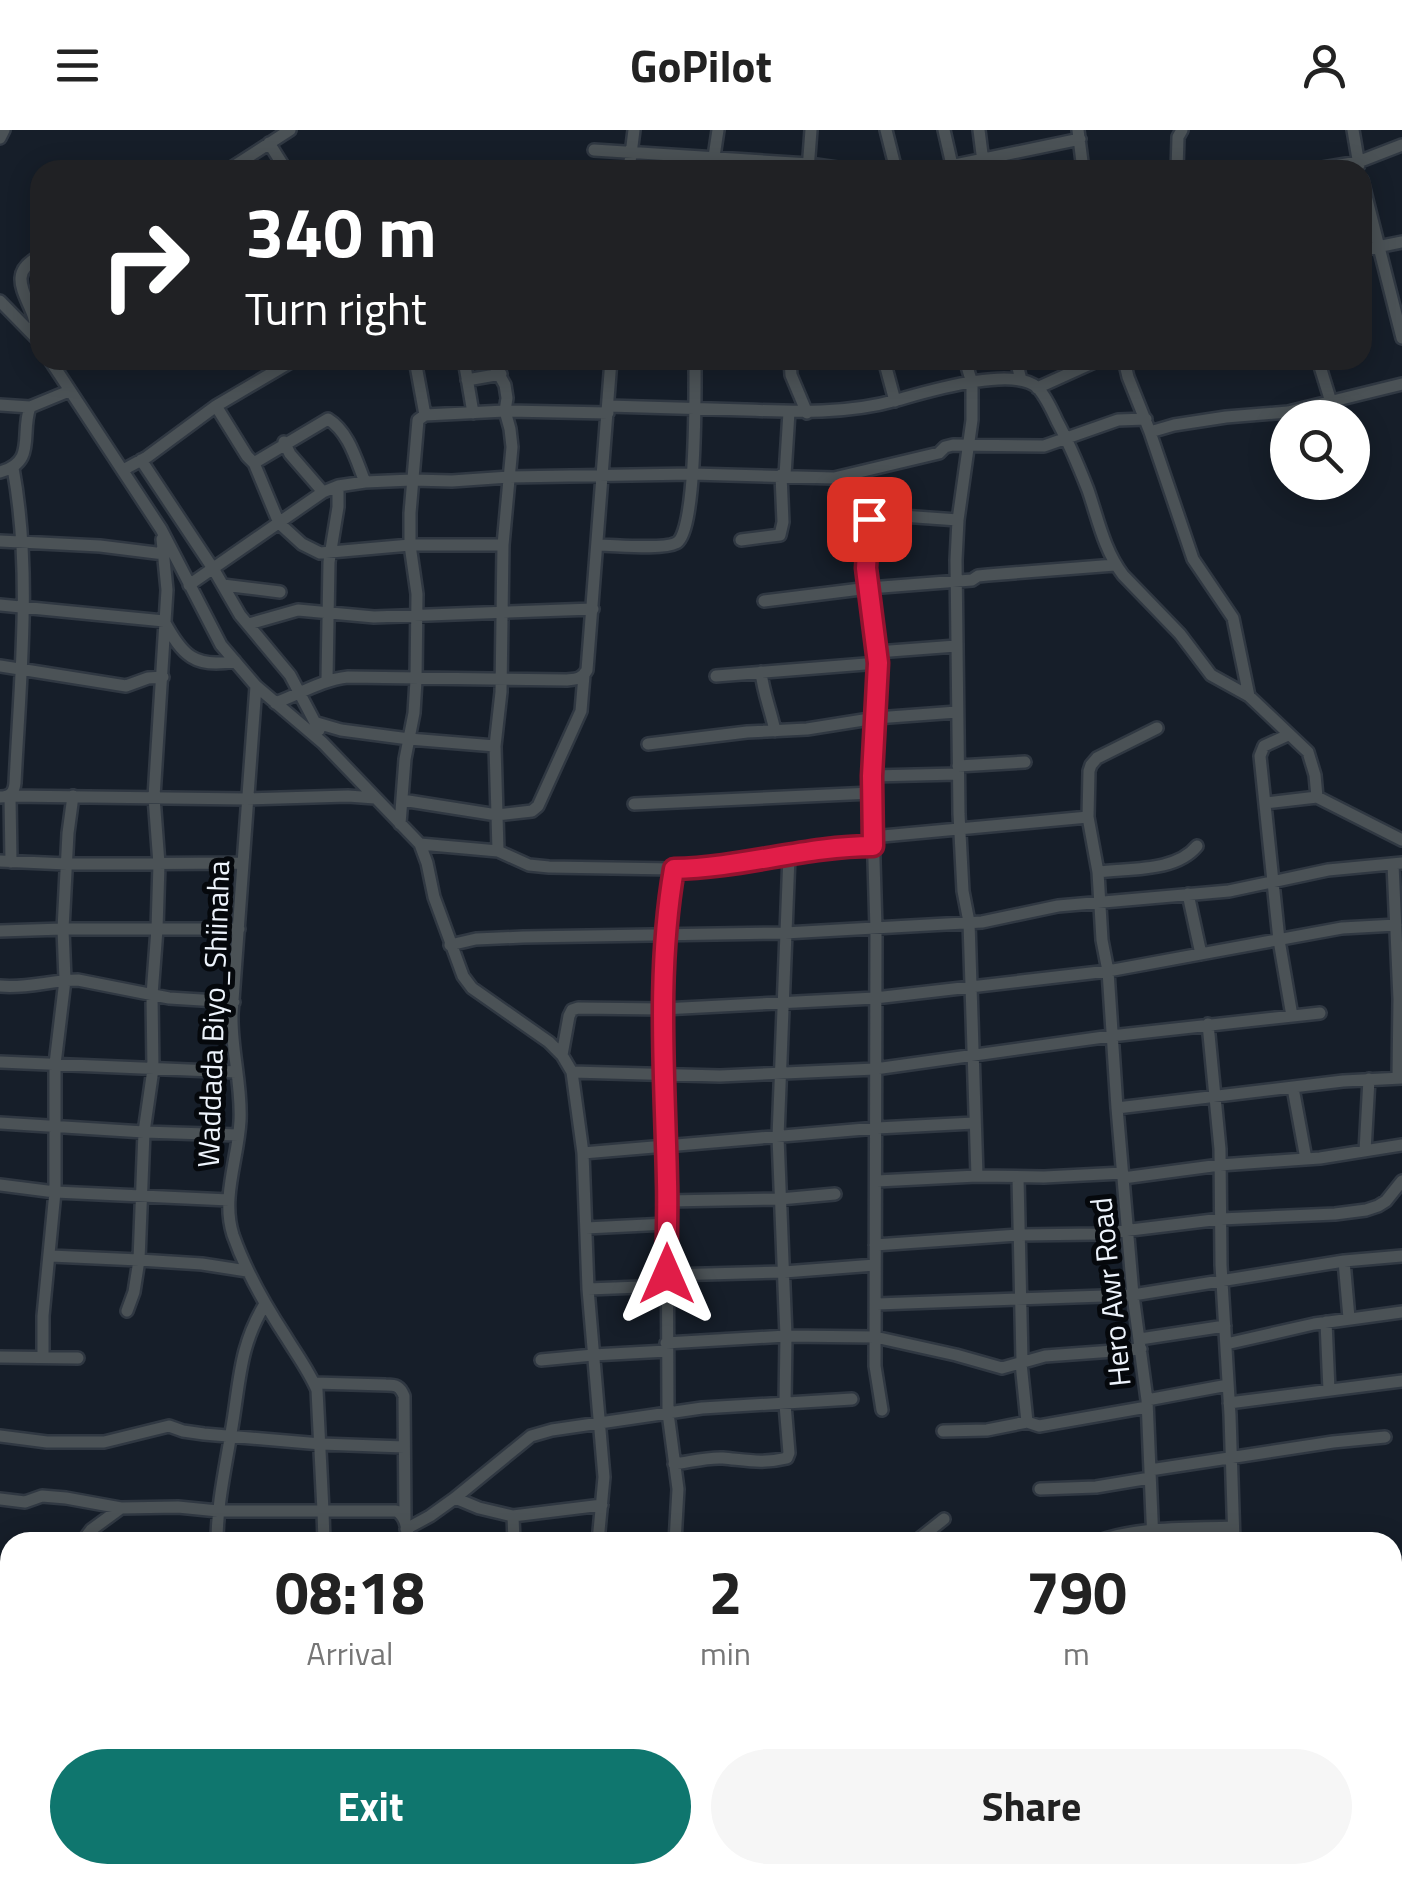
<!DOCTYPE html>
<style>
:root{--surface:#fff;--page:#f6f6f6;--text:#222;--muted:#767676;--accent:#0f766e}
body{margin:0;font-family:"Titillium Web",sans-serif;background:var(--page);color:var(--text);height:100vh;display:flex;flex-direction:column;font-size:38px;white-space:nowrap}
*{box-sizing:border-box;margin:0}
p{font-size:32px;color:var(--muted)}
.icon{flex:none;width:55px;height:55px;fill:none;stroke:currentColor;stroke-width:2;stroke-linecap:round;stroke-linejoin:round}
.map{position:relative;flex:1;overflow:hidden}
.side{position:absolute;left:0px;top:1402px;width:1402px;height:352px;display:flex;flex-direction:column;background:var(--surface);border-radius:30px 30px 0 0;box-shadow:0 5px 25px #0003}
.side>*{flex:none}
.guide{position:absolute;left:30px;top:30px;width:1342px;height:210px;border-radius:30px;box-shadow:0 5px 25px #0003;background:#202124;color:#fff;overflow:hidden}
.controls{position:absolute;left:1270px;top:270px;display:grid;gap:20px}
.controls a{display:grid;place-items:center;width:100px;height:100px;border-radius:50%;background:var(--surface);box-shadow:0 5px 25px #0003;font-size:50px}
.pin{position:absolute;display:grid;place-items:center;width:85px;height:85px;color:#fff;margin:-42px;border-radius:20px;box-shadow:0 5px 15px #0006}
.me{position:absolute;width:110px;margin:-55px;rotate:0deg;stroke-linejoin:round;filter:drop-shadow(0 0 8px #0008)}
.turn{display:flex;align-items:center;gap:35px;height:210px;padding:0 50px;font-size:45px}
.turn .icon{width:130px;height:130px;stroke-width:2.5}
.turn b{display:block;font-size:70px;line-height:85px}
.eta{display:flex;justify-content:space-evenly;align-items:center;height:170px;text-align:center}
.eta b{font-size:60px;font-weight:700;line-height:70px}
.action{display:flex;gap:20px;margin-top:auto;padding:20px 50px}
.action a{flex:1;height:115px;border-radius:60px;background:var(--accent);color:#fff;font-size:40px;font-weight:700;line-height:115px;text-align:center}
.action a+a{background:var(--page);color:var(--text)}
header{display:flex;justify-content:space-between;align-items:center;height:130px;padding:0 50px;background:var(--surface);font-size:45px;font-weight:700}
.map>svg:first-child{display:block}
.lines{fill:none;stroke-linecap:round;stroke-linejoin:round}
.minor-casing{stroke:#303842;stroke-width:16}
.minor{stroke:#4b5256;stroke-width:11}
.route-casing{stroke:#92132f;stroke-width:25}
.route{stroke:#e11d48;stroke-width:18}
.labels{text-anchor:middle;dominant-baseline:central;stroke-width:10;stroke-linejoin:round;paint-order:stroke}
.street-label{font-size:30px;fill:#edf3fb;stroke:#05080c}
</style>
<header><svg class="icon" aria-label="menu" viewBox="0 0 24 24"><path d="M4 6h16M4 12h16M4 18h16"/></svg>GoPilot<svg class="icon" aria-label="person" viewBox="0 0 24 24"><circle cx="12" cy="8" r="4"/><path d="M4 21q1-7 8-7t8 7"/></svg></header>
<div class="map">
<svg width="1402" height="1753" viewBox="0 0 1402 1753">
<rect width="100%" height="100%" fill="#161e29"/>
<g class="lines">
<!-- minor casing -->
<g class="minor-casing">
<path id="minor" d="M886,0l10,40
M944,0l8,35
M979,0l5,40
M1078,0l5,40
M1353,0l6,35
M0,8l4,-8
M269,13l17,27
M594,20l215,14 42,6
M228,40l62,-40
M629,40l5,-40
M712,40l6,-40
M808,40l3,-40
M931,40l149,-31
M1177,40l1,-33 4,-7
M1311,40l47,-8 44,-17
M1362,50l40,158
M1362,120l40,-8
M0,171l38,39
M38,211c-2,-9 -2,-18 -5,-26 -9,-24 -25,-43 7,-59
M50,230l111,169 60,116 35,41 67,57 97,101 7,19 7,34 29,79 9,12 77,54 13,13 10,17 11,81 5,136 16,188 -6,65
M415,230l10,55
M464,230l9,53
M790,230l1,15 16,38
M884,230l11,41
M965,230l7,23v37l-14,100 -2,40 3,254 4,77 6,31 8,254 67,1 79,-4
M1016,230l5,20
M1124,230l4,17 22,55 43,127 40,59 16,78
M1318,230l13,42
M467,250l34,-6
M1037,258l62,-28
M0,275l30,2
M216,276l73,-43 1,-3
M608,276c46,1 92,3 138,4 50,2 102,4 151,-10 29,-8 117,-35 141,-12 8,9 14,22 19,33 12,22 22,46 31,69 10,29 16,60 35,85l57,59 31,41 38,21 59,56 7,23 2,22 85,43
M1150,302l24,-7 52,-8 62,-5 114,-28
M284,312l6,12 33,38
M141,330l73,110 26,45 50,60 29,55
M254,333l74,-44c21,13 28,41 37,63
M123,340l24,-13 69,-51 31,50 7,7 25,60 23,21 18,9 90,-8h93
M0,342c37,-10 20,-38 30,-65l39,-16
M785,345l4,-63
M162,409l5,51 -13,207 5,67 -2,65 -5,66 1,74 -9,63 -5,128 63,4 45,7
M741,410l39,-5 3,-13 -2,-47
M0,411l100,5 64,8
M598,415c17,0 65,5 78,-2 21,-9 19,-156 19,-183
M189,455l134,-93 15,-6 27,-4 47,-2 40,1 57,-4 183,-3 142,4 105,-25 6,-6 8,-2 91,1 74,-26 28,-1
M223,455l57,7
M764,471l105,-13c-3,-21 -9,-56 5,-74l84,6
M0,475l164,16c18,34 31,48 71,40
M249,494l49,-14 76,7 219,-8
M877,522l79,-6
M0,536l126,20 22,-8 15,-1
M761,542c2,20 10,39 14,59
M584,545l-3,36 -43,95 -6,5 -35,4 1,36 31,14 20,2 125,2
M716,546l162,-13
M327,549l2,-117 9,-55v-21
M256,556l-24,328c-1,36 10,71 8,107 -2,38 -19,77 -7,114 13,37 32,70 53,102 11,18 23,34 31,53l6,121h73c11,5 11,21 13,31
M275,573c25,-9 46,-23 73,-26l219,3c9,-1 15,-1 20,-10l24,-310
M317,593l24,7 68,9 86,7 6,-54 2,-147 9,-98 -2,-18 -5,-18 2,-13 -2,-13 -9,-16 -1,-9
M1288,605l-24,11 -4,10 19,184 13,76
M648,614l99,-12 60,-3 69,-11 81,-6
M958,636l67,-4
M872,646l86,-2
M0,667c10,0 14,-4 15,-14 5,-104 17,-212 -2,-315
M402,670l95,15 -2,-69
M1266,673l51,-6
M634,674l238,-11
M400,694l5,-65 9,-46 2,-33 1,-86 -7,-49v-32l8,-93 7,-5 80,-4 103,2
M872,707l216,-20
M420,714l78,7
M0,731l67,3 176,-1
M11,732l-1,-66 237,3 101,-3 27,2
M1393,734l6,135 -1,78
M1098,742c32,-4 78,0 99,-26
M1188,764l13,60
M0,801l63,-2h176
M450,815l26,-6 47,-2 262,-4 197,-11 76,-16 171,-15 99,-21 74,-7
M0,856c27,3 51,-6 78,-6l91,18 65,4
M1208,894l12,125 1,116 9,150 4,127
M562,925l7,-39 3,-6 6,-2 85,1 212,-11 233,-27 234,-43 54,-3
M0,932l236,10
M572,942l148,4 155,-7 236,-33 209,-23
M1293,958l13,71
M1117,978l226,-27 59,-3
M0,993l144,9 94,3
M1365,1021l4,-72
M583,1023l294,-25 97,-5
M1018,1047l4,184
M1123,1048l97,-13 100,-7 82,-13
M877,1051l100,-5
M0,1055l55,7 174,8
M667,1071l113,-2 55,-5
M586,1098l81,-4
M875,1115l144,-10 79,-1 123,-15 114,-5 31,-4 12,-4 8,-5 16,-20
M51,1126l88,4 -5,32 -7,19
M1344,1131l5,57
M667,1145l117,-3 91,-7
M588,1159l79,-3
M877,1174l256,-9 211,-34 58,-5
M1326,1192l3,68
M1140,1209l85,-13
M666,1213l120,-7 89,1 81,18 46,13 43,-12 96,-7
M1226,1214l88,-20 88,-12
M0,1227l78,1
M43,1227v-41l12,-124v-128l10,-84 -2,-51 5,-96 5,-37
M541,1230l52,-5 74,-4
M1021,1233l6,59
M314,1253l72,2c10,0 14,1 18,11l1,123
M1147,1270l81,-15
M1229,1273l173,-22
M882,1280l-7,-44 1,-437 -4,-136 6,-130 -9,-75 103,-8 6,-4 10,-1 127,-10
M943,1301l44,-1 40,-8 12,4 108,-19
M0,1306l47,6h57l65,-16 14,5 21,3 117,10 83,3
M674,1334c16,-2 33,-7 49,-6 23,2 40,6 64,0l2,-5 -4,-49 1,-68 -8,-199 11,-281
M1150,1340l183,-28 52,-5
M1040,1359l56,-2 54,-9
M455,1368l24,10 34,8 89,-11
M0,1369l25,3 17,-6 24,2 55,10
M513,1386l1,26
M406,1399l24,-13 25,-18 76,-62 21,-6 150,-22 150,-9
M82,1412l9,-12 30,-22 57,-1 40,4h105l1,31
M217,1412c0,-37 8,-72 14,-109 9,-49 7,-85 34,-129
M675,1412l3,-53 -10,-76 -1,-233 -4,-83 -1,-83 2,-79 10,-66c67,-1 132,-23 199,-23
M915,1412l29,-23
M1096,1412c43,-16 91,-13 137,-15
M1153,1412l-6,-142 -14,-105 -16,-187 -9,-137 -6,-31 -4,-68 -10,-55 1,-46 2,-6 6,-7 60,-30
M1392,1457l10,-1
M0,1470l10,2
M1392,1480l10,-1
M0,1529l10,3
M1392,1566l10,1
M0,1577l10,-3
M1392,1614l10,1
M1392,1660l10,1
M0,1671l10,1
M1392,1707h10
M0,1728l10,1
M209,1745v8
M310,1745l1,8
M321,1745l124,8
M618,1745v8
M929,1745v8
M1039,1745l1,8
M1175,1745v8
M520,1753v-8
M709,1753v-8
M1219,1753l49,-5 134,-2"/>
</g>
<!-- minor -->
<use href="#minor" class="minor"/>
</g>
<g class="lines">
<!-- route casing -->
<g class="route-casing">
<path id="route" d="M667,1144c-1,-30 1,-61 0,-92 -2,-104 -11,-209 7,-313 67,-1 132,-23 199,-23l-1,-70 6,-113 -12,-95 3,-49"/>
</g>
<!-- route -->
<use href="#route" class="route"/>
</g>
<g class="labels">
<!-- street labels -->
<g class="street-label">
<text transform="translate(213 884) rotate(-88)">Waddada Biyo_Shiinaha</text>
<text transform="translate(1110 1162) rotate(-96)">Hero Awr Road</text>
</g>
</g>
</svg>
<div class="controls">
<a><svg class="icon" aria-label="search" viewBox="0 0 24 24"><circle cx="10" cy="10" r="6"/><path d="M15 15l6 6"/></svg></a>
</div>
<div class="pin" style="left:869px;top:389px;background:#d93025"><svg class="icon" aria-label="arrive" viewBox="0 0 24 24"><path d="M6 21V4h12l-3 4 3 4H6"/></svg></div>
<svg class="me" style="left:667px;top:1144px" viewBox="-20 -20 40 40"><path d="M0-17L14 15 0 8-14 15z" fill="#e11d48" stroke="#fff" stroke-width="4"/></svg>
<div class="guide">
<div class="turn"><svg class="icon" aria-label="right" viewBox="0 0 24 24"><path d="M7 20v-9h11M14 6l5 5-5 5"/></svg><div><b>340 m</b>Turn right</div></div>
</div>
<section class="side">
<div class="eta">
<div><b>08:18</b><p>Arrival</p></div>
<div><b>2</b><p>min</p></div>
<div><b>790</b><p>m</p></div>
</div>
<div class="action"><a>Exit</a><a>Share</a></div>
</section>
</div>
